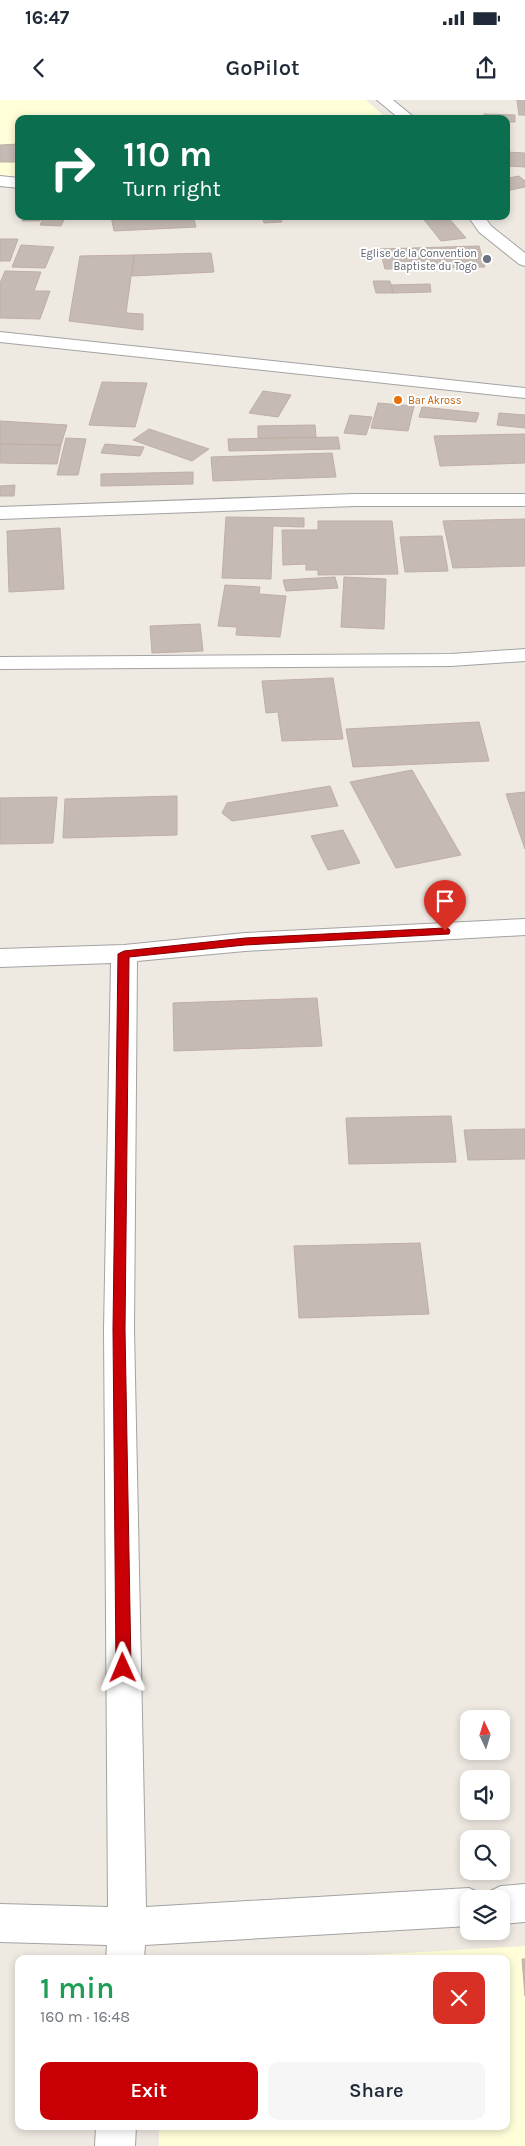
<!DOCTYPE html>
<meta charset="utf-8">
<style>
:root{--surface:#fff;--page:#f6f6f7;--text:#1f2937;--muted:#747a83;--accent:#c80006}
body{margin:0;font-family:Karla,sans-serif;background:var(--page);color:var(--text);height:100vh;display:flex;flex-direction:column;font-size:19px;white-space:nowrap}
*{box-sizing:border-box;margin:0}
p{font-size:16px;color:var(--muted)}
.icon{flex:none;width:28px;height:28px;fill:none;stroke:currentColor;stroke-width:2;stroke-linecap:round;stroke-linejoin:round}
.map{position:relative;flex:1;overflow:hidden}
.side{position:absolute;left:15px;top:1855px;width:495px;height:175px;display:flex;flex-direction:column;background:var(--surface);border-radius:10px;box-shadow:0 2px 8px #0003}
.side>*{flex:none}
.banner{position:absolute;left:15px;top:15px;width:495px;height:105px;border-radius:10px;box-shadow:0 2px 8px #0003;background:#0b6e4f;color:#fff;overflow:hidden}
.needle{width:32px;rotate:356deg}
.controls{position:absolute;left:460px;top:1610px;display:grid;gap:10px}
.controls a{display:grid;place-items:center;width:50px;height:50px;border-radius:10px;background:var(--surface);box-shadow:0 2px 8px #0003;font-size:25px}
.pin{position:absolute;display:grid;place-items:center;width:42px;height:42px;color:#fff;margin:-51px -21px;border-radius:50% 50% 50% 0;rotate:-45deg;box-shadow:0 0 5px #0007}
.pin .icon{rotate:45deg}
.me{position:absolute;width:55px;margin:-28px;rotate:359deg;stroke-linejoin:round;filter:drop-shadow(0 0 4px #0008)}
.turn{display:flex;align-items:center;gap:18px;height:105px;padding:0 25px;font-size:22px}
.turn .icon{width:65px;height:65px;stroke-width:2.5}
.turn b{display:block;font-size:35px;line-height:42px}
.round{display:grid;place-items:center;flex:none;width:52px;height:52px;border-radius:10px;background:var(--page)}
.headline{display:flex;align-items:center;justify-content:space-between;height:85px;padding:0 25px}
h1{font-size:30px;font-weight:600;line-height:38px;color:#1e9e55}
.action{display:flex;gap:10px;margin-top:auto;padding:10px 25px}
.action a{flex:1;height:58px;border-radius:10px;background:var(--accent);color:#fff;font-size:20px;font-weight:600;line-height:58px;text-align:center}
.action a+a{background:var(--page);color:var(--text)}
.status{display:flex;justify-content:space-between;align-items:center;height:35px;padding:0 25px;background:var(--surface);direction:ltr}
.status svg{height:14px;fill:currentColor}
header{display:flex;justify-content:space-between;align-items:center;height:65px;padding:0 25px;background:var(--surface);font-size:22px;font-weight:600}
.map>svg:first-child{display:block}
.education{fill:#fffed9}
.building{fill:#c5bbb4;stroke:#c0afa3}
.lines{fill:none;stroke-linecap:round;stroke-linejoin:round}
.street-casing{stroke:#a3a3a3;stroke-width:2}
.street{fill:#fff;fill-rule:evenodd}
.route{fill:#c80006;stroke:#820004}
.worship-dot{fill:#6b7280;stroke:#fff;stroke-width:2}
.food-dot{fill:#e8710a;stroke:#fff;stroke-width:2}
.labels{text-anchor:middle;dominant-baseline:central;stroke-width:4;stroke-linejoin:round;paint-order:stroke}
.far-worship-label{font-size:11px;fill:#5b616d;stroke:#fff;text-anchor:end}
.far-food-label{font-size:11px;fill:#c56008;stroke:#fff;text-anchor:start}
</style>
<div class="status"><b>16:47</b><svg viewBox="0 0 49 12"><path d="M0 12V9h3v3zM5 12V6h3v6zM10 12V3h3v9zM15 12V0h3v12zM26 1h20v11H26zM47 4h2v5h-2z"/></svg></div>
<header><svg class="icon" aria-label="back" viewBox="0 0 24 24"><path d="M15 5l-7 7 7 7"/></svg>GoPilot<svg class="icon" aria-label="share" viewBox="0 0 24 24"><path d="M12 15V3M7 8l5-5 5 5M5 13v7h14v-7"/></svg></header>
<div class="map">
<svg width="525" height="2046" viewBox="0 0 525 2046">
<rect width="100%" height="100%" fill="#eee9e1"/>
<!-- education -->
<path class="education" d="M0,0h366l21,19h-368v58h-19z
M525,1846v200h-366v-20h347v-167h-204z"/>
<!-- building -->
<path class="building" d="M517,0h8v15h-6z
M484,14l31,1v7h-9v-3h-22z
M19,44v18h-19v-17z
M506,52l19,1v14l-19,-1z
M506,73l3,5 10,-2 6,5v6l-19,4z
M23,116h19l-2,5h-18z
M44,116h22l-5,10 -21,-1z
M111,116h82l3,11 -82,4z
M262,116h17l3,6 -18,1z
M421,116h26l19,22 -25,3z
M0,139h18l-8,22h-10z
M21,145l33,2 -9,21 -33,-1z
M479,146l6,21 -100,2 -5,-20z
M211,153l3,19 -82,4 2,-21z
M134,155l-8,58 17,1v16l-74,-9 11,-65z
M5,171l36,1 -7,19h16l-10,28 -40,-1v-35z
M373,181h17l3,12h-17z
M430,184l1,8 -38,1 -2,-8z
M102,282l45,1 -12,44 -46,-2z
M263,291l28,4 -13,22 -29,-4z
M378,303l36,3 -6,25 -37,-3z
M422,307l57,6 -3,9 -57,-5z
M499,313l26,2v13l-28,-3z
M350,315l22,2 -6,18 -22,-2z
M0,321l67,4 -6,20 -61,-1z
M315,325l1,12 -58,1v-12z
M149,329l60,20 -17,12 -59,-21z
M525,334v29l-85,3 -6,-30z
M338,337l2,12 -111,2 -1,-12z
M66,338l20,1 -8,36h-21z
M0,344l61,1 -4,19 -57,-1z
M105,344l39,3 -4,9 -39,-3z
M332,353l4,24 -123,4 -2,-24z
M193,372v12l-92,2v-12z
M15,385l-1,11h-14v-10z
M226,417l78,1v9l-31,-1 -2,53 -49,-1z
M525,419v47l-72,2 -10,-47z
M318,421h74l6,53 -80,1v-5h-12v-6l-23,1 -1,-35h36z
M60,428l4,61 -55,3 -2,-61z
M442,436l6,35 -43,1 -5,-35z
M335,477l3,11 -52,3 -3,-11z
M344,477l42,2 -2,50 -43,-2z
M225,485l35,2 -1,7 27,2 -6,41 -44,-2 1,-8 -19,-1z
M200,524l3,27 -51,2 -2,-27z
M333,578l10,61 -61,2 -4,-29 -12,1 -4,-32z
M479,622l10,39 -136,6 -7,-38z
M412,670l49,85 -65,13 -46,-86z
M330,686l8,20 -106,15 -10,-8 5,-10z
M525,692v57l-19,-55z
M177,696v39l-114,3 2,-39z
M57,697l-4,46 -53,1v-46z
M343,730l17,33 -32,7 -17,-34z
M317,898l5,48 -148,5 -1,-48z
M451,1016l5,46 -107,2 -3,-46z
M525,1029v30l-57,1 -4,-30z
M420,1143l9,71 -130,4 -5,-72z
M522,1859h3v37z"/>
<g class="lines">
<!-- street casing -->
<g class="street-casing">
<path id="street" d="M377,0h16l23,19h-16z
M0,76l19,2v10l-19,-2z
M468,116h16l7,10 34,27v13l-6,-2 -40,-32z
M0,232l525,56v10l-525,-56z
M355,394h170v12h-170l-355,13v-12z
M525,549v12l-74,5 -451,3v-12l451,-3z
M525,819v16l-280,16 -108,10 -3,368 12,578 323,-19 13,6 2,5h-15v27l-324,19 -1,14h-38l1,-14 -107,-3v-38l108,3 -4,-578 7,-366 -111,4v-18l124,-4 121,-12z
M525,1784v38l-24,2v-25h-16l3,-7 13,-6z
M96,2026h40l-1,20h-40z"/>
</g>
<!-- street -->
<use href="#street" class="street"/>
</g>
<!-- route -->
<path class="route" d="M445,828l4,1 1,2 -1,3 -204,11 -116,12 -4,372 6,339 -3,5 -5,2 -5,-2 -2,-5 -3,-339 5,-375 6,-3 121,-13z"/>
<!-- markers -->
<circle class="worship-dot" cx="487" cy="159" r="5"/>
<circle class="food-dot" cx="398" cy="300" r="5"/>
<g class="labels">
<!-- far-worship labels -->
<g class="far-worship-label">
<text x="477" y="153">Eglise de la Convention<tspan x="477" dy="13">Baptiste du Togo</tspan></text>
</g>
<!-- far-food labels -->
<g class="far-food-label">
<text x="408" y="300">Bar Akross</text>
</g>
</g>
</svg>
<div class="controls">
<a><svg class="needle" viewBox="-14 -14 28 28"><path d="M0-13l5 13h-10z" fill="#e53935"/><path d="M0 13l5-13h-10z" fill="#747a83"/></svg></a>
<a><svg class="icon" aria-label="sound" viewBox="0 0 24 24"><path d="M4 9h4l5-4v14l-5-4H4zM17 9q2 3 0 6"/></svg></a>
<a><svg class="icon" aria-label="search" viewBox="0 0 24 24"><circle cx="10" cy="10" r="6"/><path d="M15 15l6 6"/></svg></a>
<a><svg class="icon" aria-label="layers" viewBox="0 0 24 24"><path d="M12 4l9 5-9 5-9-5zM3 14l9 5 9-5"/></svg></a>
</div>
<div class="pin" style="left:445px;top:831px;background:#d93025"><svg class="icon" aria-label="arrive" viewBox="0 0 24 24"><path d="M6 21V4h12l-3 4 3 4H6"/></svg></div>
<svg class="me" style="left:123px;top:1568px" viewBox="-20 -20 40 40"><path d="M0-17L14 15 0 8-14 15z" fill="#c80006" stroke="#fff" stroke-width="4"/></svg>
<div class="banner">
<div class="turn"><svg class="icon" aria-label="right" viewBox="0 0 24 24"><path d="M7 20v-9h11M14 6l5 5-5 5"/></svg><div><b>110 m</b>Turn right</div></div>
</div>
<section class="side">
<div class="headline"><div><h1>1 min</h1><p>160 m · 16:48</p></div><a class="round" style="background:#d93025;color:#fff"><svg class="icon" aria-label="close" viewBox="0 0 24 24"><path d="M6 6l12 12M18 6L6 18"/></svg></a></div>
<div class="action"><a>Exit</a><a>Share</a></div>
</section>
</div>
